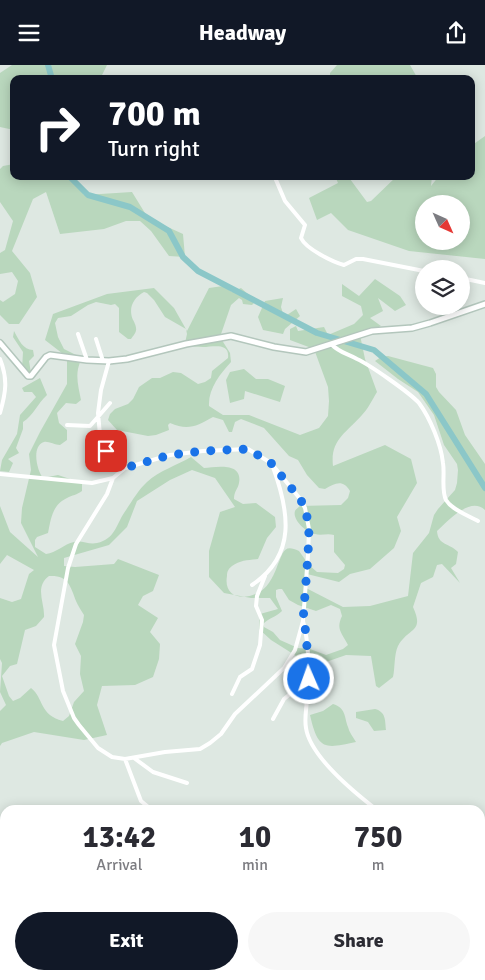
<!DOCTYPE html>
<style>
:root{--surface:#fff;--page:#f7f7f7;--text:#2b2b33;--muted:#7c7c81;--accent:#111827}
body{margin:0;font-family:Signika,sans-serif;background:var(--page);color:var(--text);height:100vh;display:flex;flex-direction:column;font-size:19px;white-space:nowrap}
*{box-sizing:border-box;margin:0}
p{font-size:16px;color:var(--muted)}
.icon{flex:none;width:28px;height:28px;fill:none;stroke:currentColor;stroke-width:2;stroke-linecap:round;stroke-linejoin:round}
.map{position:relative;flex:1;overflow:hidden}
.details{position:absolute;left:0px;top:740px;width:485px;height:175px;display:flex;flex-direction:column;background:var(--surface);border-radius:15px 15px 0 0;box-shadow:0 2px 12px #0003}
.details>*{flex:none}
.top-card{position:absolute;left:10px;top:10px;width:465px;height:105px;border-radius:10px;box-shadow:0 2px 12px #0003;background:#111827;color:#fff;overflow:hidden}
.needle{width:32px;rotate:135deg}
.controls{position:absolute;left:415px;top:130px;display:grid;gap:10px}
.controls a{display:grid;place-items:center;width:55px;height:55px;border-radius:50%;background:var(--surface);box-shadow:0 2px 12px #0003;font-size:25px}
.pin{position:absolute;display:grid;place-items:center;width:42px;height:42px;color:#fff;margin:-21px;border-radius:10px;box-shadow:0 2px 8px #0006}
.me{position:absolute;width:55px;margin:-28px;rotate:358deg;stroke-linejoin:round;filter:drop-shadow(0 0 4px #0008)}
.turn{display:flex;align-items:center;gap:18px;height:105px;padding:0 15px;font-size:22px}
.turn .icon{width:65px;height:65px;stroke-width:2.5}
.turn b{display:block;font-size:35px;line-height:42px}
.eta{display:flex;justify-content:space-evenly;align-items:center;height:85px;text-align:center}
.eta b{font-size:30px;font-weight:700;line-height:35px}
.primary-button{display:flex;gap:10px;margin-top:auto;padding:10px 15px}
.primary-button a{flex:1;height:58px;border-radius:30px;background:var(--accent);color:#fff;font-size:20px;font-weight:700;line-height:58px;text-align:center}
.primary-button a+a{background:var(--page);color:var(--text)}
header{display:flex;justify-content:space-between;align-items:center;height:65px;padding:0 15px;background:var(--accent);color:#fff;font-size:22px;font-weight:700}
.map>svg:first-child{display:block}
.green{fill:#b9d7bd;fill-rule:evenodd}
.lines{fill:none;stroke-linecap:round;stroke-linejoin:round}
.river{stroke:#8bc7c8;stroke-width:6}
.secondary-casing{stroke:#b3c6bc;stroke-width:8}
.street{stroke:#fff;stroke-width:4}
.secondary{stroke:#fff;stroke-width:5}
.route{stroke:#1a73e8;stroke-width:9;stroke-dasharray:0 16.2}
</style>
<header><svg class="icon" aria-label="menu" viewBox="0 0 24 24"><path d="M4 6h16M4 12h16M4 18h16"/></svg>Headway<svg class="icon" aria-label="share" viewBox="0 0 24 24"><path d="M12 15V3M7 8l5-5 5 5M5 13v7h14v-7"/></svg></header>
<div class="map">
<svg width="485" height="915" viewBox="0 0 485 915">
<rect width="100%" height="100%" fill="#dee8e2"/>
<!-- green -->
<path class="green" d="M12,0h95l-7,14h-86v51l-14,-3v-54z
M337,0h73l8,14h-88v-6z
M485,71v123l-76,-8 -61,-21 -17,-17 -14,7 -8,-22 29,-15 -3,-7h16l-1,3 17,23 4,-1 26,-25h35l-1,10 8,-10h32v-30zM424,139h37v37h-37z
M14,99v12h59l11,19 48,-3 16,26 35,16 2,23 -16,-1 -18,-25 -11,-10h-14l-22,8 -44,5 -14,-42 -13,7 -21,52 18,22 7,24 -18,27h-10l-9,-9v-15l3,2 12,-8 3,-13 -6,-9 -12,2v-21l5,-3 8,-29 -13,-19v-33l3,-3z
M375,214l25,17 6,9 -11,6 -17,-13 5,13 -13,7 11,8 -21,9 5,24 12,33c-5,8 -9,17 -15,23 -16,18 -32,25 -29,51l52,-21 26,14 6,24 -20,34 4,14 -7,17 -24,21 -20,5 -11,8 -32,-8 -1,14 37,19 27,-1 38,-10 5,-43 16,-20 5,-18 4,-6 17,-19 2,-7 1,-13 -1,-6 -13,-19 -10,-30 -16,-23 -20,-13 -23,-18 6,-4 7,-1 45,12 3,6v13l3,5 17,18 9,25 20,29v46c-15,-14 -37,11 -48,21 1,15 13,12 21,21l-2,12 -5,4 9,15 -18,-19 -5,1 -4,12 -12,6 -8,24c12,26 -5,20 -15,39 -4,8 -3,22 -5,31l-14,11 -3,-2 -5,-30 -25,-1 -20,7 -17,2 -38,-24 -12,-11 1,-15 18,-5 -8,-11h-19l-27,-5 -15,-16v-26l11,-39 15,-5 -20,-29 -23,-8 -22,10 -33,21 -10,26 -18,18 -45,13v8l11,1 39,-3 4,-5 41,16 -6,16 -10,5 -5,9 20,13 -8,14 10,12 -1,15 -6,18 -18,8 -33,1 -5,19 10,30 -23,5 -50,-8 -32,11 -2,3v-35l6,-6 -6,-13 2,-29 -2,-4v-61l12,4 9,-3 8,-25 5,-4 -27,-15 -7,9v-58l10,26 28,25 -17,-34 1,-15 9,-38 -2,-16 11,-22 27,-48v-27l-22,-17 8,-26 54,-20 47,-6 20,20 13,23 22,-43 14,-2 9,6 9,-4 15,13 -4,4 -9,-1 -1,-4 -3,-2 -8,7 -11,32 10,16 1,9c-11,12 -23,27 -22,44l14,9h26l51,20 19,-7 9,-12 1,-15 -1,-14 -14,-38 -24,-9v-11l6,-3 2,5 26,-4 4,8 26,-11 9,-9 -2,-9 -19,-10v-12l17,12zM144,227l3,1 7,7 11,17 21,12 1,5 -2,9 1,2c6,1 11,2 17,2 10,0 27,-5 25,11l-16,13 -1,7 -6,4 -7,2 -17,-11 -8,-1 -13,6h-8l-13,9 -6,12 -5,5 -13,5 -5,5 -2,6 9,10 31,6 8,-1 13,-5 -1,-5 2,-2c18,8 27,3 43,-6l10,3 6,12h3l3,-10 6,-3 23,9 25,28 9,4 9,15 12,13 6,1c10,-6 18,-10 25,2l-2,7 -7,7 -41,1c-1,1 -5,4 -5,5 -3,9 12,22 20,23 6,2 12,-1 19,1v17l11,13 -1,4 -6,4 -21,-1 -8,-7 -10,-14c-16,-8 -16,3 -21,13 -3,9 -9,22 -17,27 -15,10 -38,8 -34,-15 0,-4 1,-7 5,-10 8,-6 17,-6 26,-7l9,-21 9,-11 -1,-10 -19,-14 -13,1 -9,-5c0,-8 4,-10 5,-16 4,-21 -23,-16 -35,-15l-13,-11c-14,8 -32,14 -44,25 -9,8 -16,21 -23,31 -8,12 -9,26 -27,30 -8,2 -15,-3 -23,-1 -10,2 -18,11 -28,12l-11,-7v-7l2,-3 11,-4c3,-14 4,-28 19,-35 5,-3 10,-3 15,-7v-8l-24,-8 -15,3c-6,-7 -12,-32 1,-36 4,-1 11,3 16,3l7,-5v-10l-8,-7 -2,-10 9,-10 10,1 5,-4c-2,-10 -5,-21 -3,-31 1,-5 3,-7 2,-12l-16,-8 -6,-12 -3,-14 3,-5 13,-2 17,-11 8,-3 15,3 4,-1 4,4v24l9,7h3c2,-3 6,-7 5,-11 0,-2 -2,-7 -3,-8 -5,-12 0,-22 11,-28zM49,511c19,-1 21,9 27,25 2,5 5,9 8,14l-1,7 -8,22 6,12 -1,18 4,17 -10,11 -5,14 -6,5c-24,-6 -19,-23 -32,-33l-11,10 -7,3 -4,-5 -7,-20 8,-10 7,-2 8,-34 11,-4 8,-9c1,-14 -10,-30 5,-41zM279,524h3l7,11 9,5 18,6 15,-6 9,4 2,7c-6,13 -1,16 6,29l-5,4 -17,6 -16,-6 -12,-1 -18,-8 -7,-8 -9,-5 -1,-3c6,-6 13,-7 19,-13l-6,-14v-7z
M283,233l-2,9 3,10 12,-8 4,7 -15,13 -2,5 -20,-4 -5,-13 7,-16z
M14,266c5,9 9,19 19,19l1,6 -5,5 2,12 -3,2 -6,-6 1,-17 -10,-15z
M244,304l12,10h12l17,7 -5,16 -35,-11 -1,8 -14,4 -4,-23 4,-8z
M40,313l7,17c-10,9 -13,20 -24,27v7l-7,19 3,5 -11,6 5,4 -4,9 -9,-1 2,-11 15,-26 3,-19 16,-18 -4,-5h-8l-2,-4z
M333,639c13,4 11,12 15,23 1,5 5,10 8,15 -32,7 -38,8 -46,-27l13,-4z
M375,644c11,3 10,11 11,21l-12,1 -6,-9 -12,-4v-6z
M127,910h74l3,5h-81z
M451,910h27l3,5h-41z"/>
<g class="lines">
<!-- river -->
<path class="river" d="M48,0l4,14
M69,111l19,19 42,12 39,24 14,26 15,14 119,62 57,17 52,44 59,94"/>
<!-- secondary casing -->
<g class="secondary-casing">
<path id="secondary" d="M0,278l28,33h3l15,-19 4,-2 37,5 22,1 18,-2 59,-15 45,-8 43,11 32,5 66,-21 40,-3 18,-5 55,-19"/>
</g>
<!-- street -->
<path class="street" d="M276,115l9,21 20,24 -4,13c5,11 32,24 43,27l12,-6h7l61,12
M461,213l24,5
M78,269l9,26
M96,274l7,22
M331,279c9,9 15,9 26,15 13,6 53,34 62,44 11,15 22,41 24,60 2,11 -2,27 3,37 6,10 23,16 32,21
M0,294c8,20 6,33 0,54
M109,296l-8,29 -3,23 3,33 24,22
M67,360l23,1 20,-23
M88,382l13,-1
M0,409l92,9 21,-5 12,-10 45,-13 33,-4 45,-2 23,14 30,37 4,8 4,21 -1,26 -5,66 -8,29 -11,18 -49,46 -14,20 -11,9 -10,6 -35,3 -40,7 -13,-2 -14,-9 -19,-23 -5,-7 -11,-27 -9,-46 14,-77 8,-24 31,-50 6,-16
M252,520c45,-30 37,-74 21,-118
M303,556c7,24 6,51 4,76 0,10 -3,21 -1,31 4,28 49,65 71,82
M232,629l8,-17 12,-8 8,-24 2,-25 -6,-14 1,-10 8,-20
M273,654l11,-20 25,-20
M134,693l19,14 34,11
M125,694l16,42 11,9
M0,874l5,7
M480,886l5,7
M25,910l1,5
M28,910l3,5"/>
<!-- secondary -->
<use href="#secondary" class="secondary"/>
</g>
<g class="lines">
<!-- route -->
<path class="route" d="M106,386l19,17 45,-13 33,-4 45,-2 23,14 30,37 6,17 2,12 -1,26 -5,66 3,11 3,47"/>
</g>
</svg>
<div class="controls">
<a><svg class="needle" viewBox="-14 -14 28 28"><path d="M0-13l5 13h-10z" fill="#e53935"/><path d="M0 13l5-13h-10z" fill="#7c7c81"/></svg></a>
<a><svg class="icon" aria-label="layers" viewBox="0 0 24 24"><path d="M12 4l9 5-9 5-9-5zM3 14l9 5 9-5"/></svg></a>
</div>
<div class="pin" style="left:106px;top:386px;background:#d93025"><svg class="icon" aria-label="arrive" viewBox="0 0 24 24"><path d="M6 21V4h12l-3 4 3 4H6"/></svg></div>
<svg class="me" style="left:309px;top:614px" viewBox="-20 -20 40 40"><circle r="17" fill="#1a73e8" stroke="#fff" stroke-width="3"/><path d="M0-11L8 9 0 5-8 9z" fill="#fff"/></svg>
<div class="top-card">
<div class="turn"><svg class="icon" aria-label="right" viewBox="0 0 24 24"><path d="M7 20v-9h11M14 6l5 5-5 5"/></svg><div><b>700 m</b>Turn right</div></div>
</div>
<section class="details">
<div class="eta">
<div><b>13:42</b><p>Arrival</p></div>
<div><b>10</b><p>min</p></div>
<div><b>750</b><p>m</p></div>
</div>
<div class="primary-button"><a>Exit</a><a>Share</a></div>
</section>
</div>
